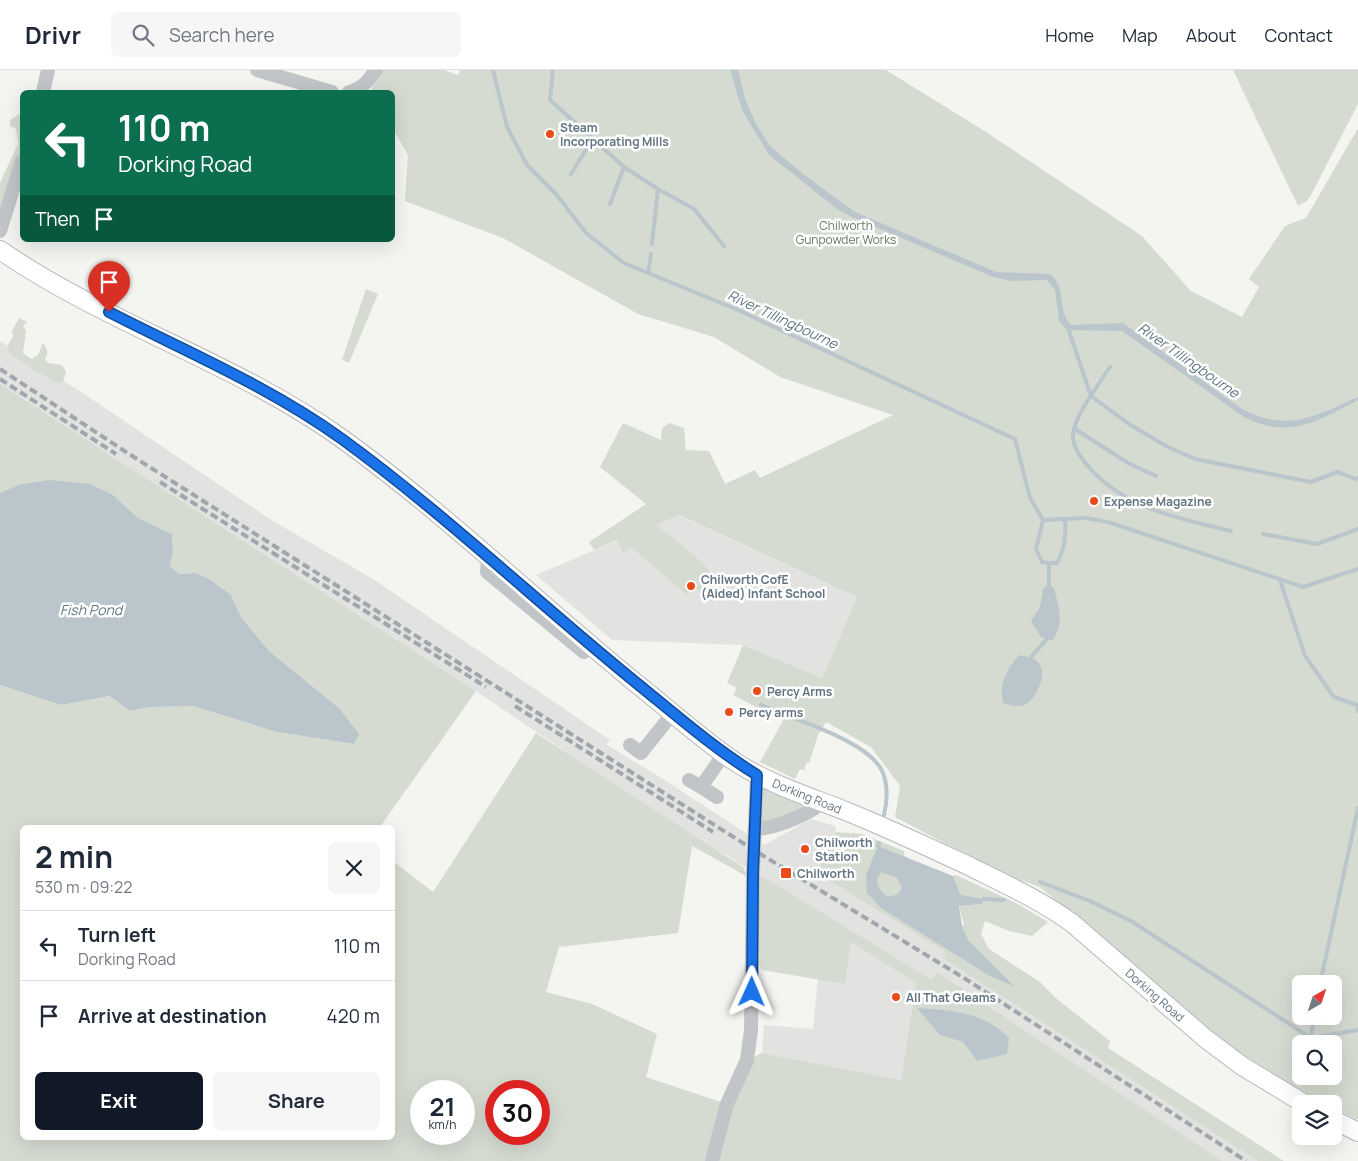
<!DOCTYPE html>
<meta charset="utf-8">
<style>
:root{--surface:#fff;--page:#f6f6f7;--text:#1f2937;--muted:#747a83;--line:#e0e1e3;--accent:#111827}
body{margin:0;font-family:Manrope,sans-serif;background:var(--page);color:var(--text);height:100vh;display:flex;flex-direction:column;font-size:19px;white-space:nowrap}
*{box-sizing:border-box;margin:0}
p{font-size:16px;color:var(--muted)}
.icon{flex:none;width:28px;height:28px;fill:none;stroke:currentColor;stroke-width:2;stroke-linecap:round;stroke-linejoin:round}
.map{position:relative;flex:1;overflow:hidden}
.panel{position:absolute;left:20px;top:755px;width:375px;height:315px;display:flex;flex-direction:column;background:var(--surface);border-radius:8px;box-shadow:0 5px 20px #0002}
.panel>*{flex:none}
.top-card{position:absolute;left:20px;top:20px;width:375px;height:152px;border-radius:8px;box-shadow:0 5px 20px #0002;background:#0b6e4f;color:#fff;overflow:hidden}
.needle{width:32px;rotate:39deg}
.buttons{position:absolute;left:1292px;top:905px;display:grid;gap:10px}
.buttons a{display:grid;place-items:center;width:50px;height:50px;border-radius:8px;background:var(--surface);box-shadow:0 5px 20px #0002;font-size:25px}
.speed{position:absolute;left:410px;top:1010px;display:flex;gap:10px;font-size:25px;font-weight:700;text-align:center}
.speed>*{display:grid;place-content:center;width:65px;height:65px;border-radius:50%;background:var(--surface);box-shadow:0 5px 20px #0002;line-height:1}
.speed small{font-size:12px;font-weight:400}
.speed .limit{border:8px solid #d22;background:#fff;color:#111}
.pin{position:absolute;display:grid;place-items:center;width:42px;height:42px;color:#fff;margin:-51px -21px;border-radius:50% 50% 50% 0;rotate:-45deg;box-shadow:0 0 5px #0007}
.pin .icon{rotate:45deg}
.me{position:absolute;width:55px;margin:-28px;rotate:1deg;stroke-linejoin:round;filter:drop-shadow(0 0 4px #0008)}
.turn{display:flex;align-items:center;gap:18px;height:105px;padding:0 15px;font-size:22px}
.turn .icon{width:65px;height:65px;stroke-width:2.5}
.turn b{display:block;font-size:35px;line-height:42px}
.then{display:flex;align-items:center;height:48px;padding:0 15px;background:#0003;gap:10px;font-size:19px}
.round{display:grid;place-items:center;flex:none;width:52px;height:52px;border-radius:8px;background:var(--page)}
.overview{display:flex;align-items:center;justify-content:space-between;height:85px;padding:0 15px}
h1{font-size:30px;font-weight:700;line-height:38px}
.cta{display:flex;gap:10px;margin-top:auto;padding:10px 15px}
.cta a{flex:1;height:58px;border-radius:8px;background:var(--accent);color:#fff;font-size:20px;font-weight:700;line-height:58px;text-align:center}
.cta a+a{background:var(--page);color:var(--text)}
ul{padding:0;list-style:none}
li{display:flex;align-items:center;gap:15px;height:70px;padding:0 15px;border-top:1px solid var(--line)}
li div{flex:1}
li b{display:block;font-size:19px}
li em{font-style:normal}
header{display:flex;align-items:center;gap:30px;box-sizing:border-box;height:70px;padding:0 25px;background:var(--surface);border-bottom:1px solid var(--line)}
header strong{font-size:24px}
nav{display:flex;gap:28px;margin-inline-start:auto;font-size:18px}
.search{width:350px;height:45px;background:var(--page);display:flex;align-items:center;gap:12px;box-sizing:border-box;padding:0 18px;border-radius:8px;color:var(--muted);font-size:19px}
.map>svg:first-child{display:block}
.built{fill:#e2e3e1}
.green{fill:#d5dbd1;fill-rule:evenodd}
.water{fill:#bac6cb;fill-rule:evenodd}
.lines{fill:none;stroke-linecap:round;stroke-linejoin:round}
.stream{stroke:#bac6cb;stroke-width:4}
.major-casing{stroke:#b4b8bc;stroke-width:20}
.minor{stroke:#c1c5c8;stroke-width:14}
.major{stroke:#fff;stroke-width:18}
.rail{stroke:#9fa6ac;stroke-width:4;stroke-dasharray:8 4;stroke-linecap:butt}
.route-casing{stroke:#114b97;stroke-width:12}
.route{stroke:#1a73e8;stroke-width:9}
.poi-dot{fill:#eb4b19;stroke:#fff;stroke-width:2}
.labels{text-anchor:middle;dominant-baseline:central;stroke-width:5;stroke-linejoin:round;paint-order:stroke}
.poi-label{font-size:12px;font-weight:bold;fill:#627482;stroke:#fff;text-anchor:start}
.park-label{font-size:12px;fill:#657961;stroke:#fff}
.street-label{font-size:12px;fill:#627482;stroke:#fff}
.water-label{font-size:14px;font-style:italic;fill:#5d7780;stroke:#fff}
</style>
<header>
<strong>Drivr</strong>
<div class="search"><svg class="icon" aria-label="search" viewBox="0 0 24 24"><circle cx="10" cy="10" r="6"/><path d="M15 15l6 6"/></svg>Search here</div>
<nav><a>Home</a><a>Map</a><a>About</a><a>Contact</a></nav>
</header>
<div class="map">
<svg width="1358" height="1091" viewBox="0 0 1358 1091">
<rect width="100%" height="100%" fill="#f4f4f0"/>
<!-- built -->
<path class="built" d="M0,271l78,49 195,131 100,58 237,161 -3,5 61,37 96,63 47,-26 24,7 1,6 -20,40 186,112 281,177h-86l-281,-177 -15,96 -139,-27 2,-28 49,4 5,-50 27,5 -83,-99 -1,-8 -133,-83 -152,-103 -476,-307z
M678,445l179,82 -35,81 -79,-33 -131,-5 -76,-65z"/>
<!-- green -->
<path class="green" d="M382,0h62l14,5 2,-5h426l100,62 156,104 49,55 51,26 17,-30 -10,-8 36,-53 21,-8 52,-90v992l-24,-12v-4h-8l-86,-48 -200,-169 -39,-14 -106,-56 5,-31 -29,-39 -45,-25 -8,13 -9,28 -2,-1 -3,8 -4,-1 -5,10 -35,-17 23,-41 -50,-26 4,-7 -10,-5 16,-38 79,33 35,-81 -178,-82 -23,10c17,14 69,48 63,72l-7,5 -17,-14 -8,7 -56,-48 -8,6 -6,-13 -23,10 -5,-8 57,-38 -46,-37 23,-44 38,17 1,-12 7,-5 15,5 2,22 23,1 16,33 30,-14 5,8 133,-63 -113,-38 -66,-40 -76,-23 -135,-76 -98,-37 3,-46 -15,-26 -1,-37h-22zM1301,914h33v32h-33zM1301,974h33v32h-33z
M1233,0h125v34l-47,91 -4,6 -9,5z
M20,44h2v54l-22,50v-35l18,-39 -2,-15 -6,-3v-6z
M366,219l12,5 -29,69 -7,-3z
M19,248l8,4 -4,4 3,5 -3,22 8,6 7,-4 5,-12c4,6 6,9 2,16l3,4 14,2 4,7 -3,10c-9,4 -14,-3 -21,-9 -8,-1 -10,-5 -17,-9 -10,-8 -25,-10 -12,-27l-1,-6z
M0,314l476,307 -96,136 -358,1v310h370l1,-277 40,31 103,-159 207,134 5,10 -56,-31 -14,87 -119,14 -13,45 46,12 65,30 -11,43 81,27 20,-44 15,-7 139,27 15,-97 -65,-41 -6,42 -83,-14 -10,-18 1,-78 12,4 167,102 5,-8 285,189h-1222v-476l61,20 50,-9 19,15 20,-4 43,-1 84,26 77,12 -15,-36 -70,-57 -28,-34 -10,-22 -36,-22 -16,1 -9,-8 3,-14 -1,-18 -34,-16 -25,-23 -95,-10 -18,8zM421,1021h43v43h-43zM496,1021h43v43h-43z
M757,705l61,25 -57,29z
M836,762l26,2 42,17v4l54,76 6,-7 -5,-18 22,-2 3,-4 -23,-5 -8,-19 3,-1 60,28 32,19 -16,14 -23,-5 -24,-10 -4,13 8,15 51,33 17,17 53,42 -2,7 176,113h-26l-315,-203 3,-6 -130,-80z"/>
<!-- water -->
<path class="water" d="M730,0h8l7,29 11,25 14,22 33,28 52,38 141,60 54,2c17,13 7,37 21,51l52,-2 119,86c44,24 74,7 116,-12v3c-40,21 -69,40 -114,17l-122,-86 -55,-1 -8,-9 -4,-31 -8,-10 -36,1 -18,-4 -141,-60 -15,-8 -68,-54 -27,-45z
M49,410l41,4 23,11 25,23 34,16 1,18 -3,14 9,8 16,-1 14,6 22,16 10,22 28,34 70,57 20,26 -5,10 -77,-12 -84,-26 -43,1 -20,4 -20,-15 -49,9 -61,-20v-192l18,-8z
M1049,514l5,4c5,20 11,35 -2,53l-11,-4 -10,-16 9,-14 3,-18z
M1019,585c8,2 16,2 21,10 7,10 -4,34 -14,39 -7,4 -16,1 -23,-1 -5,-18 4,-34 16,-48z
M878,776l75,30 8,19 23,4 -2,5 -23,2 3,20 6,14 45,45v1l-23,-10 -109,-68 -14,-15 -1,-18zM881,802l15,5 6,10c-2,8 -7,9 -15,9 -8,-6 -14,-15 -6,-24z
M917,938c35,2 67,4 92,30l-2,16 -30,7 -14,-19 -23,-7z"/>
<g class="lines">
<!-- stream -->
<path class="stream" d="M493,0l14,57 20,38 29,29 30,39 38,30 114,47 277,129 15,59 13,22 43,-2 22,4 195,65 55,-18
M553,0l-3,30 74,67 34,22 -6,55
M571,104l21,-34
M658,119l36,20 30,37
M610,134l14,-37
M648,203l3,-19
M1068,258l23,68 38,28 37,22 29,13 116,23 27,-10 17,7 3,-1
M1110,297c-11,17 -35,48 -37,67 -1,12 7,22 14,31 37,44 91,53 144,66
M1075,359l53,34 28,13
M1043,450l-7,29 6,13 7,1v21
M1263,464l54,10 41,-15
M1049,493h8c8,-15 9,-27 8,-44
M1280,510l25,76 29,41 23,8 1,6
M1031,587l15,-17
M761,635c31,14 110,36 122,68 5,13 4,29 1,42
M878,776l1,-3
M1040,812l50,19 41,20 180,117 47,-8
M984,829l20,1
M1320,914l38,-176
M1311,968l3,-22"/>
<!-- major casing -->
<g class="major-casing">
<path id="major" d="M0,180c107,74 235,112 341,188 104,75 197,165 296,246 33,26 65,56 100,79 34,22 74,34 111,49 42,17 82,36 123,55 34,17 69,33 101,56l134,116 36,27 63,38
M1334,1050l24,12"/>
</g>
<!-- minor -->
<path class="minor" d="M257,0l75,22
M43,22l5,-22
M349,22c13,-3 20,-12 27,-22
M0,161l22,-70
M488,489l-1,13 97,80
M630,675l11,8 32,-40
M689,710l12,7 23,-33
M701,717l16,10
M755,759c20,-1 44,-11 60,-21l3,-8
M712,1091l15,-57 20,-44 4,-30 2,-158 4,-97"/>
<!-- major -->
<use href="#major" class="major"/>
<!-- rail -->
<path class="rail" d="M0,299l126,83 628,398 210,128 282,183
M0,309l116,75
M160,412l326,205
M515,636l198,126"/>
</g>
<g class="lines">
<!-- route casing -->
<g class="route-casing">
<path id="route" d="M109,242c78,40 161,75 233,127 103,75 197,165 297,246 38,31 76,64 118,90l-4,97 -1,120"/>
</g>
<!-- route -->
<use href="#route" class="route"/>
</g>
<!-- markers -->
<g class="poi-dot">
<circle cx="550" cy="64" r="5"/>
<circle cx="1094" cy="431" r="5"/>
<circle cx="691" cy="516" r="5"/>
<circle cx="757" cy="621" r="5"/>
<circle cx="729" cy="642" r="5"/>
<circle cx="805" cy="779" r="5"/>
<rect x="780" y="797" width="12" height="12" rx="2.5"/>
<circle cx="896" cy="927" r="5"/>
</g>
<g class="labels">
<!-- poi labels -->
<g class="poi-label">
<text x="560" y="57">Steam<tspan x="560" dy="14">Incorporating Mills</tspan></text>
<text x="1104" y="431">Expense Magazine</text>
<text x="701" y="509">Chilworth CofE<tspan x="701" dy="14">(Aided) Infant School</tspan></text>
<text x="767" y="621">Percy Arms</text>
<text x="739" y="642">Percy arms</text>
<text x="815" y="772">Chilworth<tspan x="815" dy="14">Station</tspan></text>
<text x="797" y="803">Chilworth</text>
<text x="906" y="927">All That Gleams</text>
</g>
<!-- park labels -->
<g class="park-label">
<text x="846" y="155">Chilworth<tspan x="846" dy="14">Gunpowder Works</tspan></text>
</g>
<!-- street labels -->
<g class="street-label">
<text transform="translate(807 726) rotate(22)">Dorking Road</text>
<text transform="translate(1155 925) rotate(41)">Dorking Road</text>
</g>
<!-- water labels -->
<g class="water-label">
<text transform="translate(783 249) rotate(25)">River Tillingbourne</text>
<text transform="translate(1189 290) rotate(35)">River Tillingbourne</text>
<text x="91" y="539">Fish Pond</text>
</g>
</g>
</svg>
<div class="buttons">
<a><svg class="needle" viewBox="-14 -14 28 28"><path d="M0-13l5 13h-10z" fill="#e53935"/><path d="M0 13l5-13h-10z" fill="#747a83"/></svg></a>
<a><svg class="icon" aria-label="search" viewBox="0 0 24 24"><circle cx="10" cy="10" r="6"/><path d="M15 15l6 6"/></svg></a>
<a><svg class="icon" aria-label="layers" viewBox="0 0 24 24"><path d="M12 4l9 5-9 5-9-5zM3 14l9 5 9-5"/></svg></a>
</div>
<div class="speed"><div>21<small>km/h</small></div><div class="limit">30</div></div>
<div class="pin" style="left:109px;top:242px;background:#d93025"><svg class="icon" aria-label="arrive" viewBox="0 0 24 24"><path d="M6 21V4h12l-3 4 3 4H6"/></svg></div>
<svg class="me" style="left:752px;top:922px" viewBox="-20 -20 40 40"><path d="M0-17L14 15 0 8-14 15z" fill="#1a73e8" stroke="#fff" stroke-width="4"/></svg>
<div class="top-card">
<div class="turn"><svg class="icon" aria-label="left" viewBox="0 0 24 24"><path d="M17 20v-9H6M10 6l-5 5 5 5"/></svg><div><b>110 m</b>Dorking Road</div></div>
<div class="then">Then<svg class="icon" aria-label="arrive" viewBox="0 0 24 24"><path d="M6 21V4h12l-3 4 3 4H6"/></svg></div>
</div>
<section class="panel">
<div class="overview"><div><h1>2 min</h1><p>530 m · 09:22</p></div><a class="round"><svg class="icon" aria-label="close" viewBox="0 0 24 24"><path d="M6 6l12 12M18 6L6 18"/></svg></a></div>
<ul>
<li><svg class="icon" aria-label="left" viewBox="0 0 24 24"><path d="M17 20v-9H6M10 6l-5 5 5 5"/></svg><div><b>Turn left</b><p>Dorking Road</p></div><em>110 m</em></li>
<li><svg class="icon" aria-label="arrive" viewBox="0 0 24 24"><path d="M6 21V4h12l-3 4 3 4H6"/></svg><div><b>Arrive at destination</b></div><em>420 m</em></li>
</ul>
<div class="cta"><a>Exit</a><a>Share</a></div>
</section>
</div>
